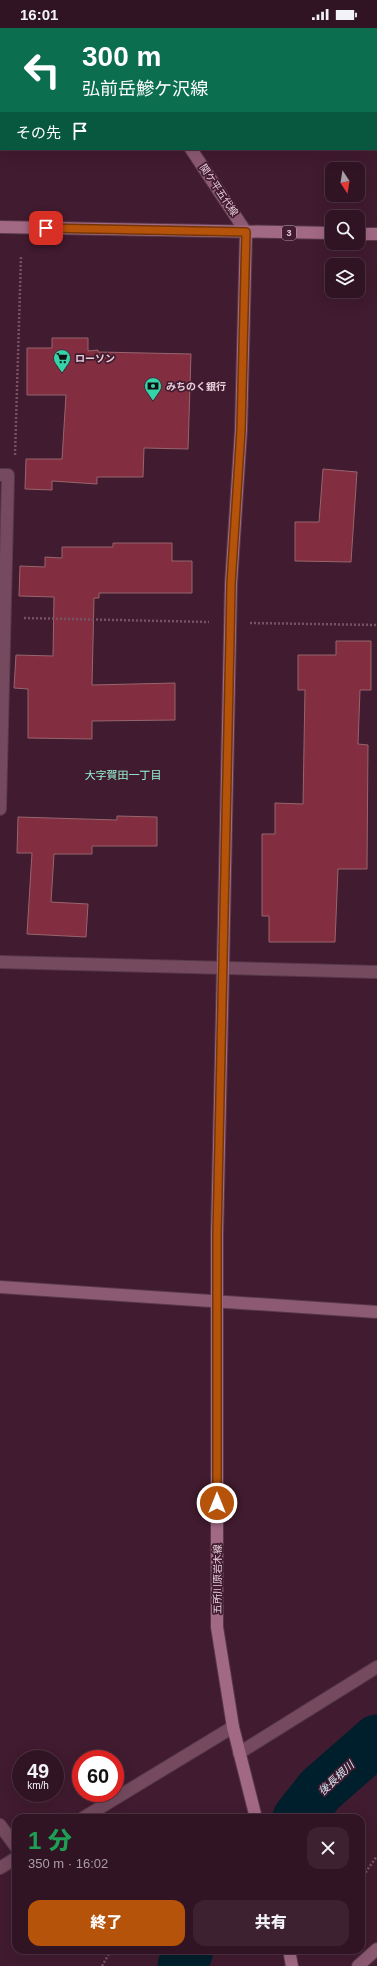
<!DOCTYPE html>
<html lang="ja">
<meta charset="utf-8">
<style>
:root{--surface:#311423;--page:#3d2130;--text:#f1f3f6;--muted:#a89ea6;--line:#4c3341;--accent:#b45309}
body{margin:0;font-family:Helvetica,"Noto Sans JP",sans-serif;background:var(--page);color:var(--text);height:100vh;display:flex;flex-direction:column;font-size:15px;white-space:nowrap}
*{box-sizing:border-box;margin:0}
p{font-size:13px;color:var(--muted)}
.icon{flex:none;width:22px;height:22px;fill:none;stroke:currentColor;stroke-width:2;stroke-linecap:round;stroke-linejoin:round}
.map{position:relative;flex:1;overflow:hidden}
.drawer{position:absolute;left:12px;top:1786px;width:353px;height:140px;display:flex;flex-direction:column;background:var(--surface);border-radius:12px;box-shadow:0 4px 16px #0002,0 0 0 1px var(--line)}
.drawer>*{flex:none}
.guide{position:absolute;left:0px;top:0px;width:377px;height:122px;box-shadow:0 4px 16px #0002,0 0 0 1px var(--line);background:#0b6e4f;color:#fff;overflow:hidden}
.needle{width:26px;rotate:168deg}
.fabs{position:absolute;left:325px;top:134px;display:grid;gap:8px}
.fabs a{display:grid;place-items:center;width:40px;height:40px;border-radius:8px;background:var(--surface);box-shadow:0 4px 16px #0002,0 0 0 1px var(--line);font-size:20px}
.speed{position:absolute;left:12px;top:1722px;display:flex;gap:8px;font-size:20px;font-weight:700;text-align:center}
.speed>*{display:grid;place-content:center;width:52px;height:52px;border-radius:50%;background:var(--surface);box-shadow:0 4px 16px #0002,0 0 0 1px var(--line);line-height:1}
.speed small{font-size:10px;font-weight:400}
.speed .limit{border:6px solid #d22;background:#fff;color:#111}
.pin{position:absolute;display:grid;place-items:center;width:34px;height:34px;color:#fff;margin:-17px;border-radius:8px;box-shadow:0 2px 6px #0006}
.me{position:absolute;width:44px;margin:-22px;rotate:0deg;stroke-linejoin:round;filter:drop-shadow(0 0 3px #0008)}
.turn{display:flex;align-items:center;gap:14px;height:84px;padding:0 16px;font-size:18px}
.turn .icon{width:52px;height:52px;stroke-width:2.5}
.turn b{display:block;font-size:28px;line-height:34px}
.then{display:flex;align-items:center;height:38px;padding:0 16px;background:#0003;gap:8px;font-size:15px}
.round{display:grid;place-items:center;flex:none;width:42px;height:42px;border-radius:12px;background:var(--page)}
.head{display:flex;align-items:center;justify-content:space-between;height:68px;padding:0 16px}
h1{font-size:24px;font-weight:800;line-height:30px;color:#1e9e55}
.cta{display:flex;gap:8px;margin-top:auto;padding:8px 16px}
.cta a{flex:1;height:46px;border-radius:12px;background:var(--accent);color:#fff;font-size:16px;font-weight:800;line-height:46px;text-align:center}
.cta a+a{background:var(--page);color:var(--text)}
.status{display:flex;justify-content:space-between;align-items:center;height:28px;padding:0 20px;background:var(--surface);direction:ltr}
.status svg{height:11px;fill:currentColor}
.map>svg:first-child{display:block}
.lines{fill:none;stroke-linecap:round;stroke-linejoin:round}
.river{stroke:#001f2d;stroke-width:51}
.building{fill:#832d41;stroke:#97656d}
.street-casing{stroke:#583949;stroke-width:14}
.secondary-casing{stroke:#583949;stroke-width:14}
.primary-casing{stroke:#583949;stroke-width:14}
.path{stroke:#755364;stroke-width:2.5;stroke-dasharray:2 2;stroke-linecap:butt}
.street{stroke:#754a5f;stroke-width:12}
.secondary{stroke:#8c5a72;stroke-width:12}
.primary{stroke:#a26985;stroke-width:12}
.route-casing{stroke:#753606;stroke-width:10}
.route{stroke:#b45309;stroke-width:7}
.labels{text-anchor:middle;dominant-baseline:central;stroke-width:3.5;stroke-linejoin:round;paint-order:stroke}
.shield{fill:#411b2f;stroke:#b698a6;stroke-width:1}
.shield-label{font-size:9px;font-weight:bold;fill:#e8ced9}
.street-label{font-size:10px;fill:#e8ced9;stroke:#411b2f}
.poi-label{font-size:10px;font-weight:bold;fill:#e8ced9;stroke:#411b2f;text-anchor:start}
.neighbourhood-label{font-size:11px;fill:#97f3d2;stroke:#411b2f}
.water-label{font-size:11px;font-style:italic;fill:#d0e8f4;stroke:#411b2f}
</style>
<div class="status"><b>16:01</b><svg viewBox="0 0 49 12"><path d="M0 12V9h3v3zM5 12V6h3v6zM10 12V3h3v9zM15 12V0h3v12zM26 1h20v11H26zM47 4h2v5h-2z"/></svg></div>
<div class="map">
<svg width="377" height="1938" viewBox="0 0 377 1938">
<rect width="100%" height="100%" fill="#411b2f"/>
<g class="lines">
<!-- river -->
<path class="river" d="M298,1790l22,-28 57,-50
M183,1938l5,-16"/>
</g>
<!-- building -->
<path class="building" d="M52,310h36v13l10,-1v2l93,2 -3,95 -44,-1 -1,29h-46v7l-45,-3v9l-27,-1 1,-30h36l4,-64h-39v-47h25z
M323,441l34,3 -6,90 -56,-1v-39h24z
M113,515h59v18h20v32h-93v5h-5l-2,87 83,-2v37l-83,1v18l-64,-1v-49l-14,-1 2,-33 37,1 1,-59 -35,-1 1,-30 25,1v-10l17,1v-11h51z
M336,613h35v49h-11l-2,54 10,1 -1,124h-29l-3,73h-66v-26h-7v-82h13v-31l28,1 2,-114h-7v-35h38z
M117,788l40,1v29h-65v8h-38l-3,48 37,2 -2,33 -59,-3 5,-81h-15l1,-36 99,3z"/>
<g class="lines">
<!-- street casing -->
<g class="street-casing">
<path id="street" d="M0,447h8l-8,334
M0,934l377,10
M239,1725l138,-86
M83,1790l150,-91
M0,1797l16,22
M0,1840l16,-10"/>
</g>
<!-- secondary casing -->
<g class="secondary-casing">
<path id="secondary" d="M104,0l1,1
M191,121l55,83
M0,1259l377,25
M358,1938l19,-17"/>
</g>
<!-- primary casing -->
<g class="primary-casing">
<path id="primary" d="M0,199l332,6
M246,204l-5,198 -10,154 -8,384 -6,267v392l16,100 23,91
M358,206h19
M289,1922l3,16"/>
</g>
<!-- path -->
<path class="path" d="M15,427l6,-199
M24,590l185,4
M250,595l127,2
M361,1851l16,-23
M311,1925l7,-3
M102,1938l9,-16"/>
<!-- street -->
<use href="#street" class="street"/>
<!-- secondary -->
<use href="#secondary" class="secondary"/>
<!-- primary -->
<use href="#primary" class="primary"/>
</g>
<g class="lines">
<!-- route casing -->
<g class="route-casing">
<path id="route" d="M46,200l200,4 -5,198 -10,154 -1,54 -13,597v268"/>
</g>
<!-- route -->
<use href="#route" class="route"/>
</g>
<!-- icons -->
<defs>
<g id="supermarket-pin" transform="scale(0.9)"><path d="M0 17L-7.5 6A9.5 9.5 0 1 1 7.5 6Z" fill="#34d4a8" stroke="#411b2f"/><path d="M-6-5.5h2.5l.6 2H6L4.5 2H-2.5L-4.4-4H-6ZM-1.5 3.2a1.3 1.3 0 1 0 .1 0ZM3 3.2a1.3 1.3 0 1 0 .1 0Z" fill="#111"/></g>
<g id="bank-pin" transform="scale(0.9)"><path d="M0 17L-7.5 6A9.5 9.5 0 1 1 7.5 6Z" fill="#34d4a8" stroke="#411b2f"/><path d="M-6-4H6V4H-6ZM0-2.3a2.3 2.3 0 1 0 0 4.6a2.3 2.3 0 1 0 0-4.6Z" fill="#111"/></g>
</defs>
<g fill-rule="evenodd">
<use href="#supermarket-pin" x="62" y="330"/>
<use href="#bank-pin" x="153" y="358"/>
</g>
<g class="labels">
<!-- shield labels -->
<rect class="shield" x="282" y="198" width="14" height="14" rx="3"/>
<g class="shield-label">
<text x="289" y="205">3</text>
</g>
<!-- street labels -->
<g class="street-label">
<text transform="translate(219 162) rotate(56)">関ケ平五代線</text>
<text transform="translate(217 1551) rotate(-90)">五所川原岩木線</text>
</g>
<!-- poi labels -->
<g class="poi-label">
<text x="75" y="330">ローソン</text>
<text x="166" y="358">みちのく銀行</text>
</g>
<!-- neighbourhood labels -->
<g class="neighbourhood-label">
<text x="123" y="747">大字賀田一丁目</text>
</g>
<!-- water labels -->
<g class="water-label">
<text transform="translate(336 1750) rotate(-43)">後長根川</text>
</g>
</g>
</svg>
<div class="fabs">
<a><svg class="needle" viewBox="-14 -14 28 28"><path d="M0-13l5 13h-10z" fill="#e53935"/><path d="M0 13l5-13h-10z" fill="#a89ea6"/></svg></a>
<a><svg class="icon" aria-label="search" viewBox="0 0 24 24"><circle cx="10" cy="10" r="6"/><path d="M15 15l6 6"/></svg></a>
<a><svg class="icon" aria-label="layers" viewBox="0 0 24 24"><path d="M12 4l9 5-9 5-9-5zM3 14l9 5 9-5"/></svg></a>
</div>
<div class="speed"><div>49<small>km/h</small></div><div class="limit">60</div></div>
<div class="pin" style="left:46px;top:200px;background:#d93025"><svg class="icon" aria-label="arrive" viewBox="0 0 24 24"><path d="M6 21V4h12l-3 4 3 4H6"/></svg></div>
<svg class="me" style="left:217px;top:1475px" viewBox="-20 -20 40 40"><circle r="17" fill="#b45309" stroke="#fff" stroke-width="3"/><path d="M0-11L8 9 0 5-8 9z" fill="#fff"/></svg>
<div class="guide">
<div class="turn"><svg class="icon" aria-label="left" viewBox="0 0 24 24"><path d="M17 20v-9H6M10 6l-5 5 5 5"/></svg><div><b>300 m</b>弘前岳鰺ケ沢線</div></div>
<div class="then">その先<svg class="icon" aria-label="arrive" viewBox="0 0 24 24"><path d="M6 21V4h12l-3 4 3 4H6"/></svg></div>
</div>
<section class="drawer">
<div class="head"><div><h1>1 分</h1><p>350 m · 16:02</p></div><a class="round"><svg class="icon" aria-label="close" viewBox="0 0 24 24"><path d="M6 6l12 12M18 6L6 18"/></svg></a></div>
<div class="cta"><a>終了</a><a>共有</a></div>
</section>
</div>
